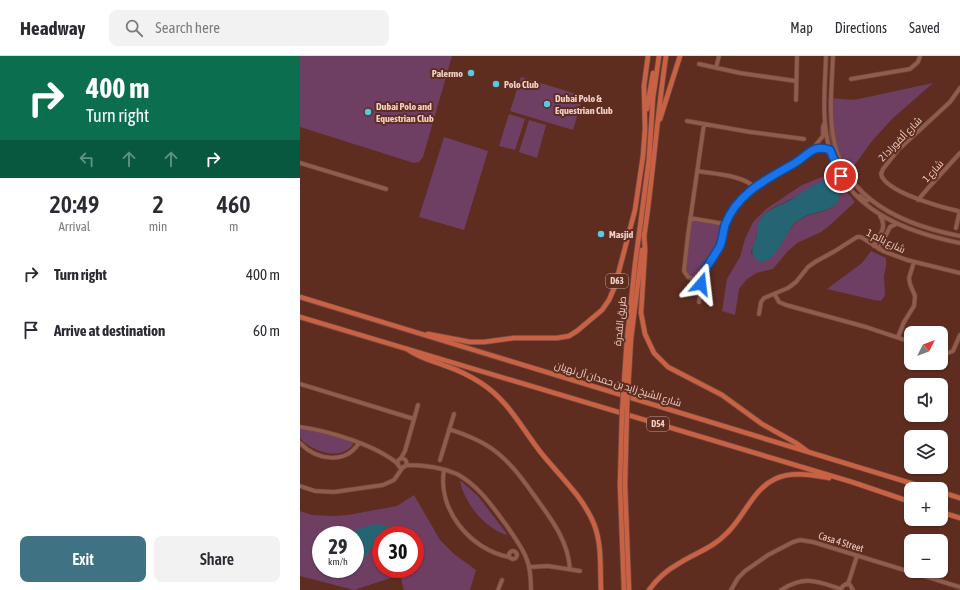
<!DOCTYPE html>
<meta charset="utf-8">
<style>
:root{--surface:#fff;--page:#f2f2f3;--text:#2b2b33;--muted:#7c7c81;--line:#e1e1e2;--accent:#3f7282}
body{margin:0;font-family:"Asap Condensed",Cairo,sans-serif;background:var(--page);color:var(--text);height:100vh;display:flex;flex-direction:column;font-size:15px;white-space:nowrap}
*{box-sizing:border-box;margin:0}
p{font-size:13px;color:var(--muted)}
.icon{flex:none;width:22px;height:22px;fill:none;stroke:currentColor;stroke-width:2;stroke-linecap:round;stroke-linejoin:round}
.map{position:relative;flex:1;overflow:hidden}
.drawer{display:flex;flex-direction:column;background:var(--surface);width:300px}
.drawer>*{flex:none}
.hud{background:#0b6e4f;color:#fff;overflow:hidden}
.needle{width:26px;rotate:48deg}
.fabs{position:absolute;left:604px;top:270px;display:grid;gap:8px}
.fabs a{display:grid;place-items:center;width:44px;height:44px;border-radius:8px;background:var(--surface);box-shadow:0 1px 3px #0004;font-size:20px}
.speed{position:absolute;left:12px;top:470px;display:flex;gap:8px;font-size:20px;font-weight:700;text-align:center}
.speed>*{display:grid;place-content:center;width:52px;height:52px;border-radius:50%;background:var(--surface);box-shadow:0 1px 3px #0004;line-height:1}
.speed small{font-size:10px;font-weight:400}
.speed .limit{border:6px solid #d22;background:#fff;color:#111}
.pin{position:absolute;display:grid;place-items:center;width:34px;height:34px;color:#fff;margin:-17px;border:2px solid #fff;border-radius:50%;box-shadow:0 1px 4px #0007}
.me{position:absolute;width:44px;margin:-22px;rotate:17deg;stroke-linejoin:round;filter:drop-shadow(0 0 3px #0008)}
.turn{display:flex;align-items:center;gap:14px;height:84px;padding:0 20px;font-size:18px}
.turn .icon{width:52px;height:52px;stroke-width:2.5}
.turn b{display:block;font-size:28px;line-height:34px}
.lanes{display:flex;align-items:center;height:38px;padding:0 20px;background:#0003;justify-content:center;gap:20px;direction:ltr}
.lanes .off{opacity:.35}
.eta{display:flex;justify-content:space-evenly;align-items:center;height:68px;text-align:center}
.eta b{font-size:24px;font-weight:600;line-height:28px}
.action{display:flex;gap:8px;margin-top:auto;padding:8px 20px}
.action a{flex:1;height:46px;border-radius:8px;background:var(--accent);color:#fff;font-size:16px;font-weight:600;line-height:46px;text-align:center}
.action a+a{background:var(--page);color:var(--text)}
ul{padding:0;list-style:none}
li{display:flex;align-items:center;gap:12px;height:56px;padding:0 20px}
li div{flex:1}
li b{display:block;font-size:15px}
li em{font-style:normal}
header{display:flex;align-items:center;gap:24px;box-sizing:border-box;height:56px;padding:0 20px;background:var(--surface);border-bottom:1px solid var(--line)}
header strong{font-size:19px}
nav{display:flex;gap:22px;margin-inline-start:auto;font-size:14px}
.search{width:280px;height:36px;background:var(--page);display:flex;align-items:center;gap:10px;box-sizing:border-box;padding:0 14px;border-radius:8px;color:var(--muted);font-size:15px}
main{display:flex;flex:1;min-height:0}
.map>svg:first-child{display:block}
.green{fill:#6e3f63;fill-rule:evenodd}
.water{fill:#256573}
.lines{fill:none;stroke-linecap:round;stroke-linejoin:round}
.minor-casing{stroke:#754b40;stroke-width:5}
.major-casing{stroke:#754b40;stroke-width:6}
.minor{stroke:#925c4d;stroke-width:3.5}
.major{stroke:#c96145;stroke-width:4.5}
.major-bridge-casing{stroke:#754b40;stroke-width:6;stroke-linecap:butt}
.major-bridge{stroke:#c96145;stroke-width:4.5}
.route-casing{stroke:#114b97;stroke-width:10}
.route{stroke:#1a73e8;stroke-width:7}
.poi-dot{fill:#58c9e3;stroke:#5e2d20;stroke-width:1.5}
.labels{text-anchor:middle;dominant-baseline:central;stroke-width:4;stroke-linejoin:round;paint-order:stroke}
.shield{fill:#5e2d20;stroke:#c49e95;stroke-width:1}
.shield-label{font-size:9px;font-weight:bold;fill:#efcfc7}
.poi-label{font-size:10px;font-weight:bold;fill:#efcfc7;stroke:#5e2d20;text-anchor:start}
.street-label{font-size:10px;fill:#efcfc7;stroke:#5e2d20}
</style>
<header>
<strong>Headway</strong>
<div class="search"><svg class="icon" aria-label="search" viewBox="0 0 24 24"><circle cx="10" cy="10" r="6"/><path d="M15 15l6 6"/></svg>Search here</div>
<nav><a>Map</a><a>Directions</a><a>Saved</a></nav>
</header>
<main>
<section class="drawer">
<div class="hud">
<div class="turn"><svg class="icon" aria-label="right" viewBox="0 0 24 24"><path d="M7 20v-9h11M14 6l5 5-5 5"/></svg><div><b>400 m</b>Turn right</div></div>
<div class="lanes"><svg class="icon off" aria-label="left" viewBox="0 0 24 24"><path d="M17 20v-9H6M10 6l-5 5 5 5"/></svg><svg class="icon off" aria-label="ahead" viewBox="0 0 24 24"><path d="M12 20V5M6 11l6-6 6 6"/></svg><svg class="icon off" aria-label="ahead" viewBox="0 0 24 24"><path d="M12 20V5M6 11l6-6 6 6"/></svg><svg class="icon" aria-label="right" viewBox="0 0 24 24"><path d="M7 20v-9h11M14 6l5 5-5 5"/></svg></div>
</div>
<div class="eta">
<div><b>20:49</b><p>Arrival</p></div>
<div><b>2</b><p>min</p></div>
<div><b>460</b><p>m</p></div>
</div>
<ul>
<li><svg class="icon" aria-label="right" viewBox="0 0 24 24"><path d="M7 20v-9h11M14 6l5 5-5 5"/></svg><div><b>Turn right</b></div><em>400 m</em></li>
<li><svg class="icon" aria-label="arrive" viewBox="0 0 24 24"><path d="M6 21V4h12l-3 4 3 4H6"/></svg><div><b>Arrive at destination</b></div><em>60 m</em></li>
</ul>
<div class="action"><a>Exit</a><a>Share</a></div>
</section>
<div class="map">
<svg width="660" height="534" viewBox="0 0 660 534">
<rect width="100%" height="100%" fill="#5e2d20"/>
<!-- green -->
<path class="green" d="M0,0h152l-29,101 -4,5 -5,1 -114,-36z
M221,21l62,19 -10,34 -63,-19z
M633,27l-41,36 -20,22 -26,36 -10,-17 -7,-24 -1,-38 26,2z
M209,58l16,5 -10,31 -16,-4z
M229,64l17,5 -9,33 -18,-6z
M144,81l44,14 -24,79 -45,-13z
M532,117l23,29 -25,23 -9,7 -24,11 -10,9 -14,17 -17,4 -10,7 -7,9 -4,26 -13,-4 5,-32 13,-22 5,-18 8,-17 13,-13 36,-24zM527,124l7,26c-11,8 -25,6 -36,15 -12,9 -18,26 -28,37h-15l-4,-6c2,-6 4,-10 5,-15 2,-5 2,-12 5,-18 6,-11 20,-14 30,-20 13,-6 22,-15 36,-19z
M391,164l33,6 -4,17 -18,36 -13,-3 -4,-4z
M571,195l15,7v8l-2,10 1,19 -4,6 -7,-1 -47,-11 35,-26z
M0,372l43,10 9,3 1,4c-13,16 -41,7 -53,-7z
M161,425l17,15 29,38 -1,1c-23,-9 -40,-30 -46,-53z
M114,439l26,45 14,14 22,16 -6,20h-66l-4,-15 -46,15 -54,-14v-65l12,4 20,1 16,-1 49,-9zM21,479h34v34h-34zM81,479h34v34h-34z"/>
<!-- water -->
<path class="water" d="M527,124c5,2 9,4 11,9 7,20 -18,22 -30,26 -5,2 -11,6 -15,10 -8,9 -18,39 -33,36 -10,-3 -9,-13 -5,-20 3,-7 1,-14 5,-21 7,-12 21,-14 32,-21 12,-7 21,-16 35,-19z
M78,468l10,2 14,9h-21v6c-13,5 -15,20 -26,28v-34h-10c11,-6 21,-9 33,-11z"/>
<g class="lines">
<!-- minor casing -->
<g class="minor-casing">
<path id="minor" d="M526,0c-1,31 -5,65 4,95 17,59 76,81 130,92
M533,0c-1,26 -4,53 0,79 10,65 70,90 127,101
M399,8l41,9 56,8
M416,12l3,-12
M551,23l59,-10 8,-7 2,-6
M496,44l1,-44
M387,65l63,11 54,7
M513,93l7,-1 10,2
M0,107l86,26
M397,115c16,3 46,4 57,16
M560,140l6,5 4,-2
M618,144l11,-13 31,-34
M658,155c-17,-4 -73,-19 -77,-37l2,-5 15,-19 52,-48 10,-14
M390,162l35,6
M656,172l3,-14
M574,190c5,-10 14,-19 6,-30
M579,193l11,-22 6,-3
M402,225l-14,-4 -4,-6 4,-36 16,-111
M475,239l4,7 7,3 80,22 45,15
M399,246l3,-21 3,-11 14,-24 6,-22 12,-20 17,-17 42,-25 14,-10 13,-16v-9l2,-5
M459,258l2,-12 3,-4 24,-10 8,-6 12,-15 7,-5 20,-11 22,-14h4l22,14 24,9 53,13
M598,281l6,-15 10,-16 1,-10 -5,-12 -1,-6 5,-16
M641,296l7,1 5,-2 7,-16
M0,328l114,35
M0,371c29,4 76,18 98,37
M149,373c15,5 29,10 42,19 19,13 32,32 45,50 16,22 32,43 34,71
M0,387c16,17 45,22 59,0
M101,402l4,-7 13,-46
M97.5 407a4.5 4.5 0 1 1 9 0a4.5 4.5 0 1 1-9 0Z
M140,404l14,-46
M106,409c17,0 35,2 51,9 22,12 35,32 50,52 7,11 16,22 20,34 4,10 4,20 4,30
M144,414c-7,40 27,80 65,87
M0,430l15,5 19,1 49,-7 11,-5 9,-13
M209 499a4 4 0 1 1 8 0a4 4 0 1 1-8 0Z
M230,511l18,-1 32,5
M548,528l9,-28
M198,534l4,-10
M431,534l7,-12 7,-7 23,-16 25,-13 7,-2 13,2 147,45
M481,534c24,-15 35,-9 60,-1
M540,534l3,-4 3,-2 4,1 3,5"/>
</g>
<!-- major casing -->
<g class="major-casing">
<path id="major" d="M347,53l6,-36
M360,63l20,-63
M344,178l1,16 -4,63 4,21 9,19 14,14 54,28 40,29 34,19 11,8
M344,181c9,-60 13,-121 22,-181
M0,241l630,192
M0,261l552,165 59,20
M128,278l42,8h14l30,-4h43l12,-2 8,-5 25,-21 7,-10 6,-14 20,-76 8,-54 2,-27 -1,-43 4,-30
M327,283l8,-74 14,-106 4,-61 6,-42
M331,283l11,-89
M107,293c12,9 26,12 39,17 12,4 24,10 35,17 28,18 41,46 61,71 18,22 41,43 52,70 8,20 6,44 7,66
M320,429l4,105
M325,429l4,105
M641,436l19,6
M641,456l19,6
M349,534c8,-11 18,-20 29,-26 17,-11 35,-16 49,-31 18,-17 25,-43 48,-54 17,-8 36,-4 54,-1"/>
</g>
<!-- minor -->
<use href="#minor" class="minor"/>
<!-- major -->
<use href="#major" class="major"/>
<!-- major-bridge casing -->
<g class="major-bridge-casing">
<path id="major-bridge" d="M320,429l2,-72 5,-74
M325,429l2,-79 4,-67"/>
</g>
<!-- major-bridge -->
<use href="#major-bridge" class="major-bridge"/>
</g>
<g class="lines">
<!-- route casing -->
<g class="route-casing">
<path id="route" d="M401,228c2,-15 12,-25 19,-38 3,-7 3,-14 5,-21 12,-32 42,-46 70,-62 13,-8 18,-19 35,-13l11,26"/>
</g>
<!-- route -->
<use href="#route" class="route"/>
</g>
<!-- markers -->
<g class="poi-dot">
<circle cx="171" cy="17" r="4"/>
<circle cx="196" cy="28" r="4"/>
<circle cx="247" cy="48" r="4"/>
<circle cx="68" cy="56" r="4"/>
<circle cx="301" cy="178" r="4"/>
</g>
<g class="labels">
<!-- shield labels -->
<g class="shield">
<rect x="306" y="218" width="22" height="14" rx="3"/>
<rect x="347" y="361" width="22" height="14" rx="3"/>
</g>
<g class="shield-label">
<text x="317" y="225">D63</text>
<text x="358" y="368">D54</text>
</g>
<!-- poi labels -->
<g class="poi-label">
<text x="163" y="17" text-anchor="end">Palermo</text>
<text x="204" y="28">Polo Club</text>
<text x="255" y="42">Dubai Polo &amp;<tspan x="255" dy="12">Equestrian Club</tspan></text>
<text x="76" y="50">Dubai Polo and<tspan x="76" dy="12">Equestrian Club</tspan></text>
<text x="309" y="178">Masjid</text>
</g>
<!-- street labels -->
<g class="street-label">
<text transform="translate(600 83) rotate(-46)">شارع ألفورادا 2</text>
<text transform="translate(633 115) rotate(-48)">شارع 1</text>
<text transform="translate(586 185) rotate(26)">شارع بالم 1</text>
<text transform="translate(320 265) rotate(-84)">طريق القدرة</text>
<text transform="translate(318 328) rotate(17)">شارع الشيخ زايد بن حمدان آل نهيان</text>
<text transform="translate(541 486) rotate(17)">Casa 4 Street</text>
</g>
</g>
</svg>
<div class="fabs">
<a><svg class="needle" viewBox="-14 -14 28 28"><path d="M0-13l5 13h-10z" fill="#e53935"/><path d="M0 13l5-13h-10z" fill="#7c7c81"/></svg></a>
<a><svg class="icon" aria-label="sound" viewBox="0 0 24 24"><path d="M4 9h4l5-4v14l-5-4H4zM17 9q2 3 0 6"/></svg></a>
<a><svg class="icon" aria-label="layers" viewBox="0 0 24 24"><path d="M12 4l9 5-9 5-9-5zM3 14l9 5 9-5"/></svg></a>
<a>+</a>
<a>−</a>
</div>
<div class="speed"><div>29<small>km/h</small></div><div class="limit">30</div></div>
<div class="pin" style="left:541px;top:120px;background:#d93025"><svg class="icon" aria-label="arrive" viewBox="0 0 24 24"><path d="M6 21V4h12l-3 4 3 4H6"/></svg></div>
<svg class="me" style="left:401px;top:228px" viewBox="-20 -20 40 40"><path d="M0-17L14 15 0 8-14 15z" fill="#1a73e8" stroke="#fff" stroke-width="4"/></svg>
</div>
</main>
